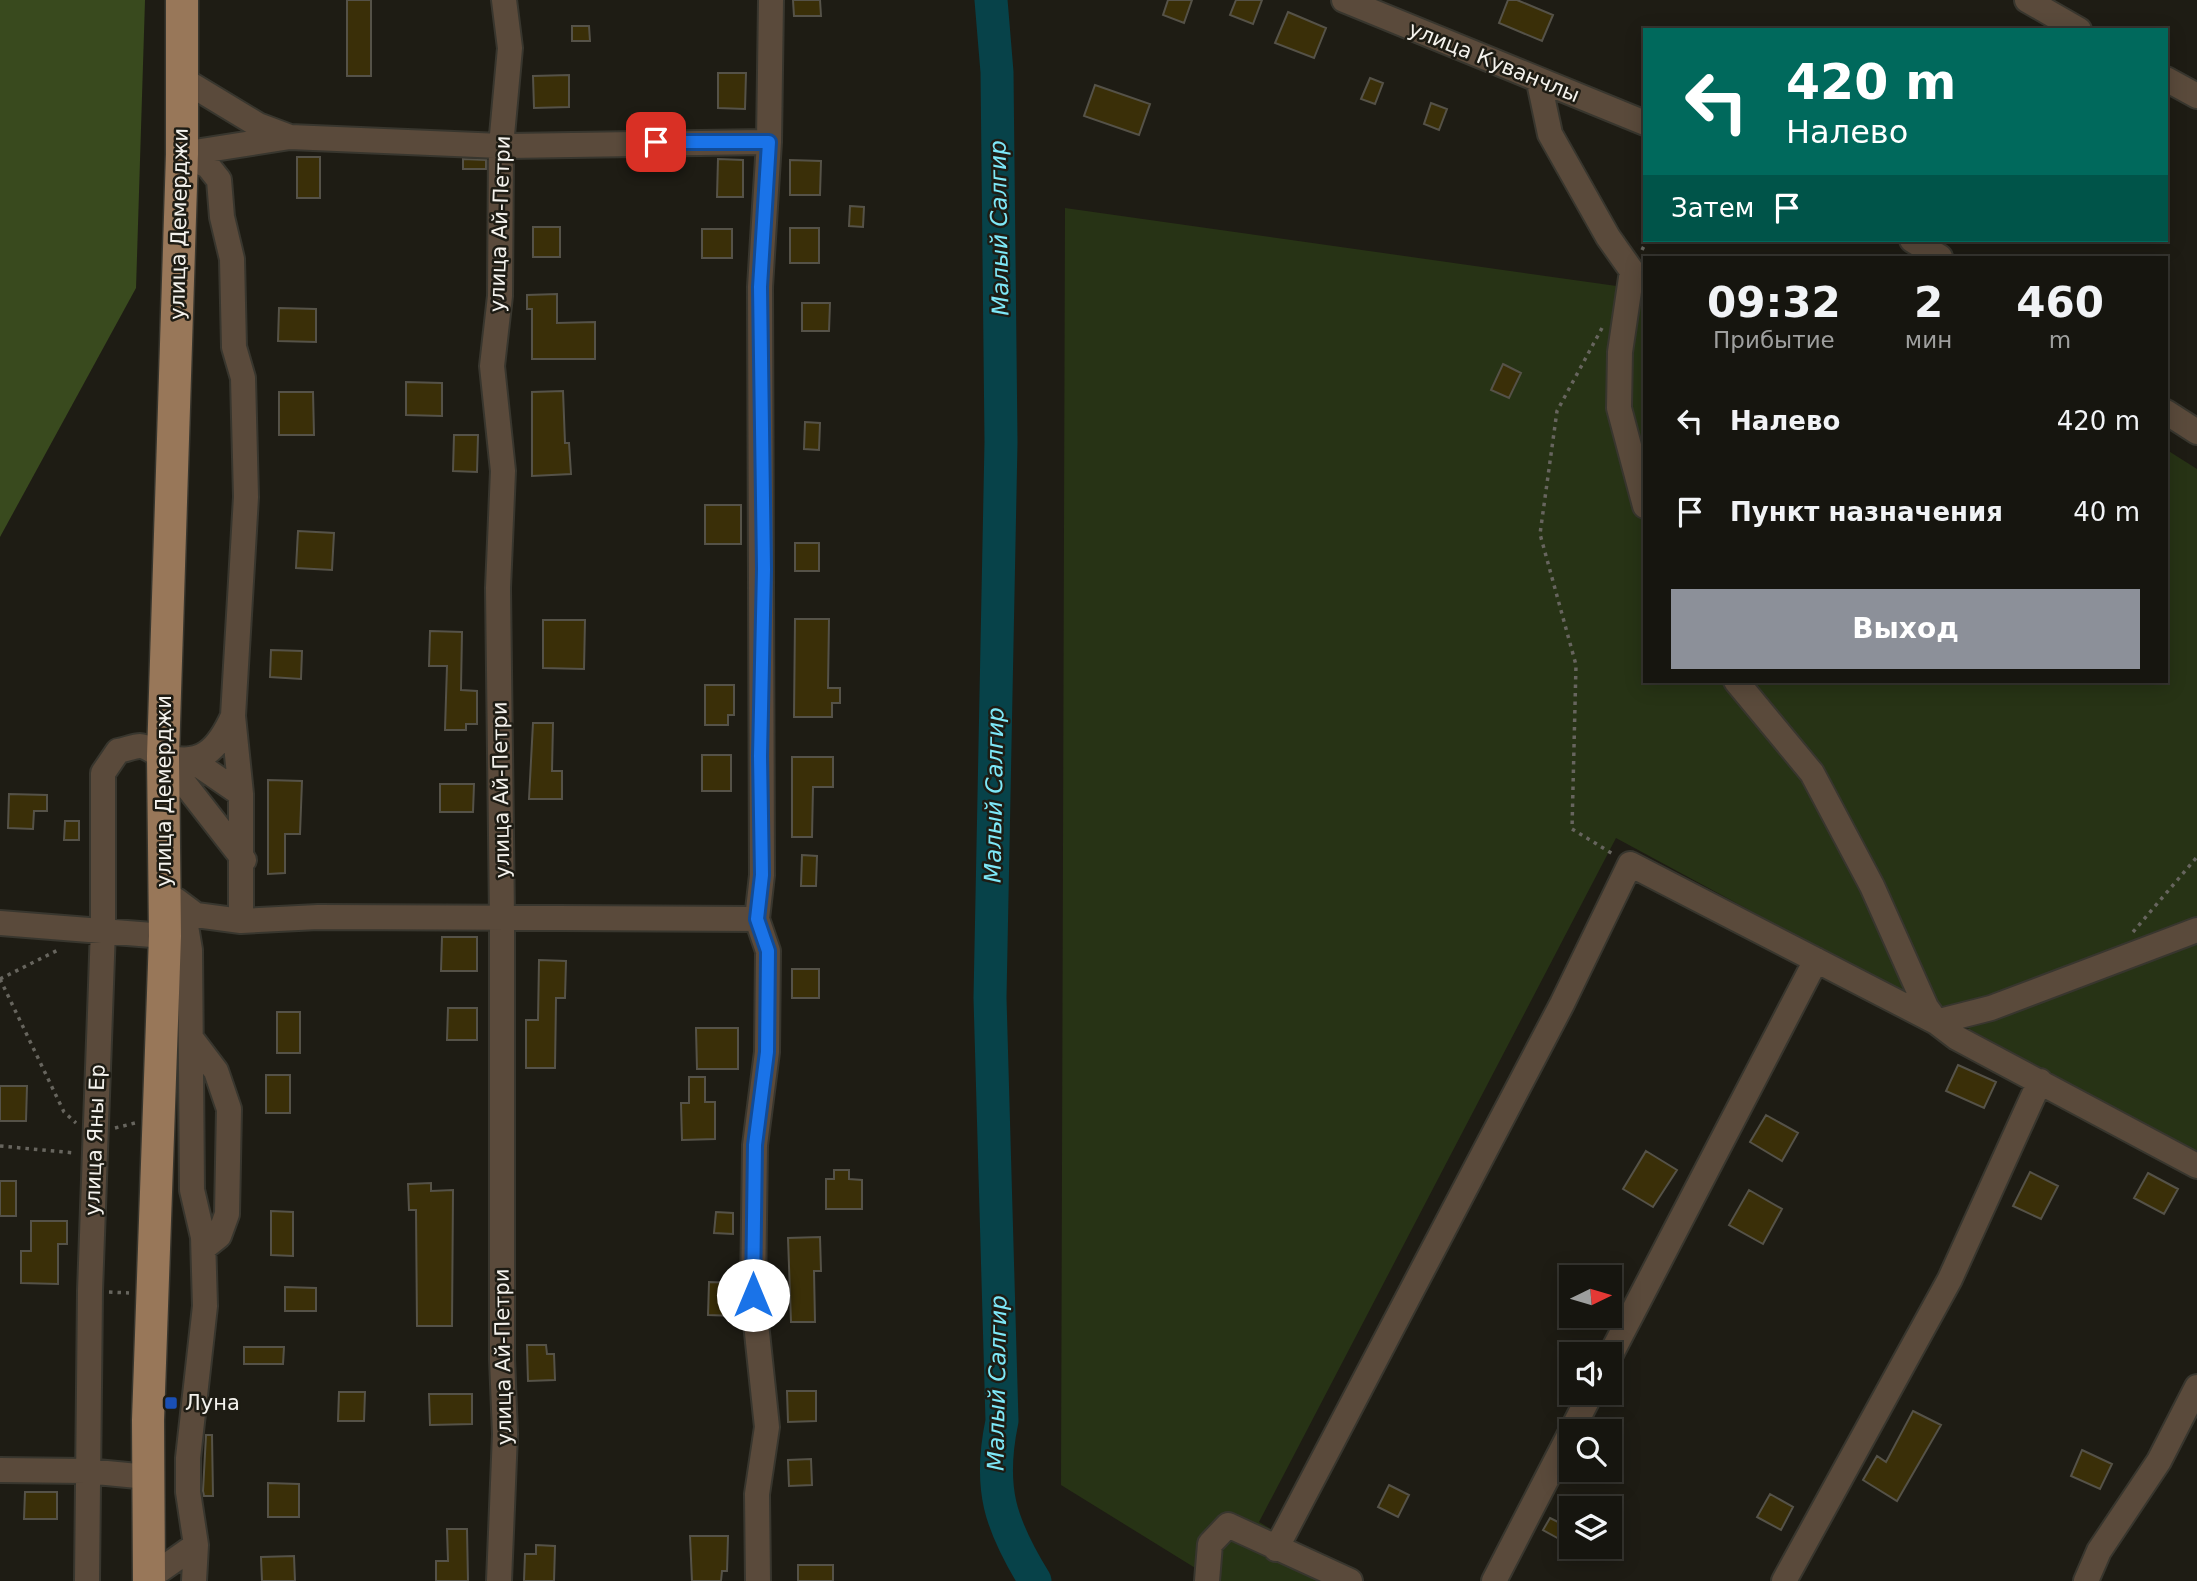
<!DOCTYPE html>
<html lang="ru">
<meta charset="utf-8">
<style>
:root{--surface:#16150f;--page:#1f1e18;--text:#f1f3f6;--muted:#9e9f9e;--line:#35342f;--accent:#8c9099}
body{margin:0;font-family:"DejaVu Sans",sans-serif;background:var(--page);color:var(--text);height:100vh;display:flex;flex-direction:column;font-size:26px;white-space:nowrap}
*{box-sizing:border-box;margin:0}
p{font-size:23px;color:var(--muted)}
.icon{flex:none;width:38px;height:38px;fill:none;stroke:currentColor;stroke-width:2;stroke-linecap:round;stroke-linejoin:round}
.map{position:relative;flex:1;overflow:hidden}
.details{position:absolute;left:1643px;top:256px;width:525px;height:427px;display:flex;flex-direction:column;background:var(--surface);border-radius:0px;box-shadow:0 4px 18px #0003,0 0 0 2px var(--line)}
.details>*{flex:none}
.top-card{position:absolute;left:1643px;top:28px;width:525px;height:214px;border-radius:0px;box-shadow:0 4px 18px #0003,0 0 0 2px var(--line);background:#00695c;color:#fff;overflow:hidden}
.needle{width:46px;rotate:85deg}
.controls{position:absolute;left:1559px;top:1265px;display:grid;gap:14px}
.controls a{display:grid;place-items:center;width:63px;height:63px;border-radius:0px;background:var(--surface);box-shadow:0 4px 18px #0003,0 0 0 2px var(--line);font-size:35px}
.pin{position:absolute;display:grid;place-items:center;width:60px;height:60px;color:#fff;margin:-30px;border-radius:14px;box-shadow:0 4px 10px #0006}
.me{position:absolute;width:77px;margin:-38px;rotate:0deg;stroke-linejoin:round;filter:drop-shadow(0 0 5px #0008)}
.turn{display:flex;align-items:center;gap:24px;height:147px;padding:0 28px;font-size:32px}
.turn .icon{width:91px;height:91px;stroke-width:2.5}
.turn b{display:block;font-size:49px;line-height:60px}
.then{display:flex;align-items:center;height:66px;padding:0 28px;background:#0003;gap:14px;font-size:26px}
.eta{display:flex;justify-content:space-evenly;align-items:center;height:119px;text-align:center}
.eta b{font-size:42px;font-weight:800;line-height:49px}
.button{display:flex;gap:14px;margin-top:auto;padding:14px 28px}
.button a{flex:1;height:80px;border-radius:0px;background:var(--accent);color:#fff;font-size:28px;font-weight:800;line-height:80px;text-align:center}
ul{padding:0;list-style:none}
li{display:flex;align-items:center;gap:21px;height:91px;padding:0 28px}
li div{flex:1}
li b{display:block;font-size:26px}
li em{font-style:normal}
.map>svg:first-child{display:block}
.green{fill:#273315}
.forest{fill:#394a1e}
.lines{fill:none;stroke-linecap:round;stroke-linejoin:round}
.river{stroke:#074249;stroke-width:33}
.building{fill:#3a2f08;stroke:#555248;stroke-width:2}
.minor-casing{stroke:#38362e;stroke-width:28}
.major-casing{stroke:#38362e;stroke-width:35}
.path{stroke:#67655e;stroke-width:3.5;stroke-dasharray:3.5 5;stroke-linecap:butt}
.minor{stroke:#5a4a3b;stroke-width:24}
.major{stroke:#987759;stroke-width:32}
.route-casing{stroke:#114b97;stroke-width:18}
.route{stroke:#1a73e8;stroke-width:12}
.transit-dot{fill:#1a4fb4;stroke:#1e1c14;stroke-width:2.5}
.labels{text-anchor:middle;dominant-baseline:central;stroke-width:5;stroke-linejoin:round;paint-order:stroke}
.street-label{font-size:21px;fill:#f4f2ed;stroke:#1e1c14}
.poi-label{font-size:21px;fill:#f4f2ed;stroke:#1e1c14;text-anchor:start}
.water-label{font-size:23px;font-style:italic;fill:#7ee8f8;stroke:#1e1c14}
</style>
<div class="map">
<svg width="2197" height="1581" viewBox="0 0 2197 1581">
<rect width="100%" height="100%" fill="#1e1c14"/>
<!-- green -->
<path class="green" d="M1065,208l580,82v391h521l1,-231 30,19v683l-581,-314 -357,684 100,59h-152l-2,-7 -144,-89z"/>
<!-- forest -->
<path class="forest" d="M0,0h145l-9,288 -136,249z"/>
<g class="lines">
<!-- river -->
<path class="river" d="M991,0l6,72 4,370 -11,556 12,423c-14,67 -2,103 33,160"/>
</g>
<!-- building -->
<path class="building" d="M347,0h24v76h-24z
M793,0h27l1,16h-27z
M1168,0h24l-8,23 -21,-8z
M1236,0h26l-9,24 -23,-9z
M1508,0h9l36,15 -11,26 -43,-18z
M1288,12l38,16 -12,30 -39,-15z
M572,26h17l1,15h-18z
M718,73h28l-1,36 -27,-1z
M569,75v32l-35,1 -1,-32z
M1370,78l13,5 -8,21 -14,-5z
M1095,85l55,19 -11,31 -55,-19z
M1431,103l16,6 -8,21 -15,-6z
M297,157h23v41h-23z
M463,159l23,1v9h-23z
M718,159l25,1v37h-26z
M790,160l31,1 -1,34h-30z
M850,206l14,1 -1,20 -14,-1z
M533,227h27v30h-27z
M790,228h29v35h-29z
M702,229h30v29h-30z
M557,294v29l38,-1v37h-63v-50h-5v-14z
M802,303h28l-1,28h-27z
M279,308l37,1v33l-38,-1z
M1503,364l18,9 -12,25 -18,-8z
M406,382l36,1v33l-36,-1z
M563,391l2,52h4l2,31 -39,2v-84z
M279,392h34l1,43h-35z
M805,422l15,1 -1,27 -15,-1z
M454,435h24l-1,37 -24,-1z
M705,505h36v39h-36z
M298,531l36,2 -2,37 -36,-2z
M795,543h24v28h-24z
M795,619h34l-1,69h12v15h-8v14h-38z
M543,620h42l-1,49 -41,-1z
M430,631l32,1 -1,58 16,1v33h-11v6h-21l2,-64h-18z
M271,650l31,1 -1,28 -31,-2z
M705,685h29v30h-6v10h-23z
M533,723h20l-1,48h10v28h-33z
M702,755h29v36h-29z
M792,757h41v30h-20l-1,50h-20z
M268,780l34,1 -2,53h-15v39l-17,1z
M440,784h34l-1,28h-33z
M9,794l38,1v16h-13l-1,18 -25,-1z
M65,821h14v19h-15z
M802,855l15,1 -1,30h-15z
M442,937h35v34h-36z
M539,960l27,1 -1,37h-9l-1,70h-29v-48h12z
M792,969h27v29h-27z
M448,1008h29v32h-30z
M277,1012h23v41h-23z
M696,1028h42v41h-41z
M1958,1065l38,17 -12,26 -38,-17z
M266,1075h24v38h-24z
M689,1077h16v25h10v37l-33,1 -1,-37h8z
M0,1086h27l-1,35h-26z
M1766,1115l32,18 -16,28 -32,-19z
M1646,1151l31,19 -24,37 -30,-18z
M834,1170h15v9l13,1v29h-36v-30h8z
M2030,1172l28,14 -17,33 -28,-13z
M2148,1173l30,16 -14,25 -30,-16z
M0,1181h16v35h-16z
M431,1183v8l22,-1 -1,136h-35l-1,-116h-7l-1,-26z
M1749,1190l33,19 -19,35 -34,-19z
M271,1211l22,1v44l-22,-1z
M716,1212l17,1v21l-19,-1z
M31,1221h36v23h-9v40l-37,-1v-32h10z
M820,1237l1,34h-7l1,51h-24l-3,-84z
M709,1282l27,1 -1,33 -27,-1z
M285,1287l31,1v23h-31z
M527,1345h19l1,9h7l1,26 -27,1z
M244,1347h40l-1,17h-39z
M787,1391h29v30l-28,1z
M339,1392h26l-1,29h-26z
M429,1394h43v30l-42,1z
M1913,1411l28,14 -44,76 -34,-21 14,-24 9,6z
M206,1435h6l1,61h-9l-1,-5z
M2082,1450l30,14 -12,25 -29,-13z
M811,1459l1,26 -23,1 -1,-26z
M268,1483l31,1v33h-31z
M1389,1485l20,10 -11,22 -20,-10z
M25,1492h32v27h-33z
M1770,1494l23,13 -12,23 -24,-13z
M1550,1518l18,9 -7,13 -18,-10z
M447,1529h20l1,52h-32v-20h12z
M690,1536h38l-1,35h-5l-1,10h-29z
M536,1545l19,1 -1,35h-30l1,-27h11z
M294,1556l1,25h-33l-1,-24z
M798,1565h35v16h-35z"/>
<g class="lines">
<!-- minor casing -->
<g class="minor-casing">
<path id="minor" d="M1344,0l301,123
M2027,0l52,30
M182,79l76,46 32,12
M2166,79l31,17
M1539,82l11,52 58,103 24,34 -12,81 -1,56 26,98
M182,154l26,12 11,14 3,37 10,42 2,88 9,31 3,119 -13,219 8,78v127
M182,154l108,-17 211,9 268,-4
M1912,240l28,17
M2166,412l31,20
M1736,681l76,92 60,113 54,121 10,14
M163,756l81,104
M190,759l51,35
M176,900l20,15 45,6 77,-4 439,2
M183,908l7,42 2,240 11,47 2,69 -17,152v34l8,53 -2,36
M0,923l165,13
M1936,1022l55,-14 206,-78
M191,1038l25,33 13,38 -2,105 -8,22 -15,12
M1610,1356l206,-396
M0,1470l86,1 62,6
M1276,1549l286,-545 68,-140 306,158 21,16 240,128
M149,1578l47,-33
M87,1581l3,-290 13,-362v-156l15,-22c7,-1 16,-5 22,-5 7,0 14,7 21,9 40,14 57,-6 72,-39
M499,1581l6,-147 -3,-75v-442l-4,-329 5,-117 -11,-105 8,-70 1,-150 9,-98 -6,-48
M758,1581l-1,-87 10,-67 -14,-132 2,-150 12,-93 1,-101 -11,-32 5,-44 -2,-588 9,-145 2,-142
M1207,1581l3,-37 18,-19 122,56
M1494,1581l97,-188
M1784,1581l166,-302 90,-198
M2086,1581l13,-30 60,-90 38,-74"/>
</g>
<!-- major casing -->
<g class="major-casing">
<path id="major" d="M149,1581l-1,-161 17,-484 -2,-180 19,-602v-154"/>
</g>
<!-- path -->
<path class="path" d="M1642,250l5,-10
M1602,328l-45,83 -17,123 36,131 -4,164 41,25
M2133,932l64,-75
M0,979l64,133 12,11
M0,979l60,-30
M115,1128l20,-5
M0,1146l75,7
M109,1292l20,1"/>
<!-- minor -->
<use href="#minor" class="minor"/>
<!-- major -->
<use href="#major" class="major"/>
</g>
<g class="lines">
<!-- route casing -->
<g class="route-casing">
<path id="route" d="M656,142h113l-9,145 4,282 -4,187 2,119 -5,44 11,32 -1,101 -12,93 -2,150"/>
</g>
<!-- route -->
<use href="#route" class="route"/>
</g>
<!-- markers -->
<rect class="transit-dot" x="164" y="1396" width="14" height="14" rx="3.5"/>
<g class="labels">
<!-- street labels -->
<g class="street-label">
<text transform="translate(1494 62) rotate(22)">улица Куванчлы</text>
<text transform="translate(179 224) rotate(-89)">улица Демерджи</text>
<text transform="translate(500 224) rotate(-88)">улица Ай-Петри</text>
<text transform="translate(501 790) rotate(-91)">улица Ай-Петри</text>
<text transform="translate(164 791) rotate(-90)">улица Демерджи</text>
<text transform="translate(95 1140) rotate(-88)">улица Яны Ер</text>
<text transform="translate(503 1357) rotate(-91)">улица Ай-Петри</text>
</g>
<!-- poi labels -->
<g class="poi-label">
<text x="185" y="1403">Луна</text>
</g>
<!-- water labels -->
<g class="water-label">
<text transform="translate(999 228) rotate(-91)">Малый Салгир</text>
<text transform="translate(994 795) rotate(-89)">Малый Салгир</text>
<text transform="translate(997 1383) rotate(-89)">Малый Салгир</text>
</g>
</g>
</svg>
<div class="controls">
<a><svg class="needle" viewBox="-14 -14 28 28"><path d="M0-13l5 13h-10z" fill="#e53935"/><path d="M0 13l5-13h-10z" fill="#9e9f9e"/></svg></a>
<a><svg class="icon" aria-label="sound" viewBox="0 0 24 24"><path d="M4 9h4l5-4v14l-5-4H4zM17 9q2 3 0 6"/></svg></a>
<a><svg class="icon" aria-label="search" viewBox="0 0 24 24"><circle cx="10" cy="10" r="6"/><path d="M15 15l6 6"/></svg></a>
<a><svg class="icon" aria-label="layers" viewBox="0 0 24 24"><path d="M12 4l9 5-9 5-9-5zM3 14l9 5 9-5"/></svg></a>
</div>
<div class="pin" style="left:656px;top:142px;background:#d93025"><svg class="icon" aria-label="arrive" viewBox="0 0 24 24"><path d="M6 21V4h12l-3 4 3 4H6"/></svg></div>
<svg class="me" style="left:753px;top:1295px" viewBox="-20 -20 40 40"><circle r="19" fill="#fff"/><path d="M0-13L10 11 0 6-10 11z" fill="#1a73e8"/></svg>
<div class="top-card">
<div class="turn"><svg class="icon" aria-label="left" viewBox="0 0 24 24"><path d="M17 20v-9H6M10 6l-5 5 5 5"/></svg><div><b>420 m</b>Налево</div></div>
<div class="then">Затем<svg class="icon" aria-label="arrive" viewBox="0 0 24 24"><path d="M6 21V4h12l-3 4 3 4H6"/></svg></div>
</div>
<section class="details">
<div class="eta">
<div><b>09:32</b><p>Прибытие</p></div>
<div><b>2</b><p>мин</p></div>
<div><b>460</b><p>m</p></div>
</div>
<ul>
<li><svg class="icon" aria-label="left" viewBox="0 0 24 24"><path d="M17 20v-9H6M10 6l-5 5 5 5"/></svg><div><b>Налево</b></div><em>420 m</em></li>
<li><svg class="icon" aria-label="arrive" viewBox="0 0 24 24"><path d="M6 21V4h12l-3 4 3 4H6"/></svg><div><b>Пункт назначения</b></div><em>40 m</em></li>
</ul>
<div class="button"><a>Выход</a></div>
</section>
</div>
